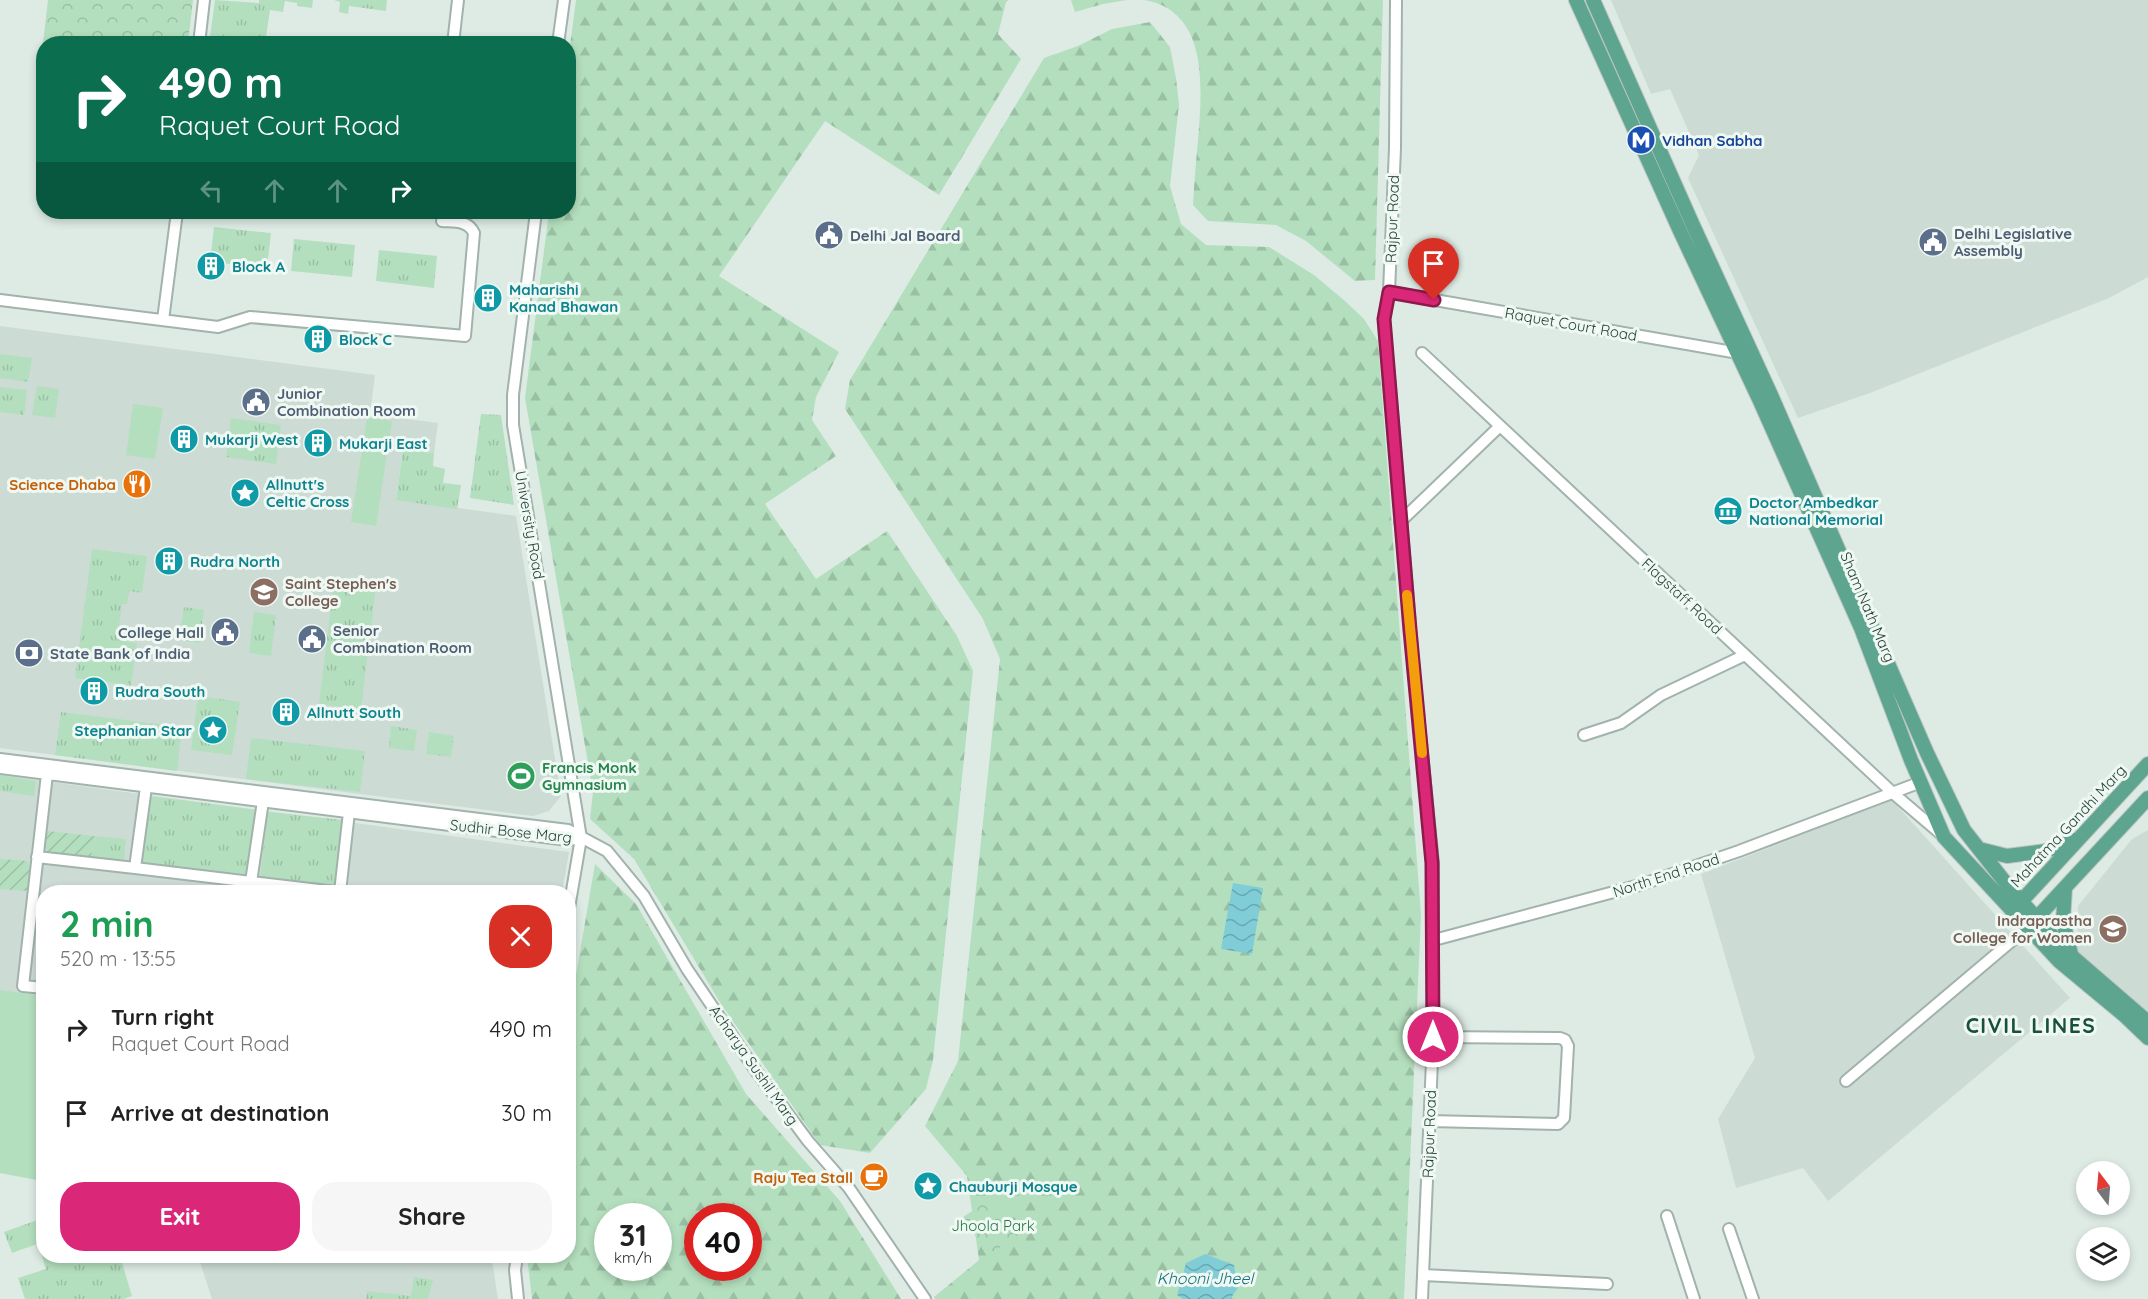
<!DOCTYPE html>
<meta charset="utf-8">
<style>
:root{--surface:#fff;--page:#f6f6f6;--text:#222;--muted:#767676;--accent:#db2777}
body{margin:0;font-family:Quicksand,sans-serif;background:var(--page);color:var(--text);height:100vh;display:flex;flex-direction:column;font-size:22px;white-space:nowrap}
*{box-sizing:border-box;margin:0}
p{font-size:20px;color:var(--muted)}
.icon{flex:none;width:33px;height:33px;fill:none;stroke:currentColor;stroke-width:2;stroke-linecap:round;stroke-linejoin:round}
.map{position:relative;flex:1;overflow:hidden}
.details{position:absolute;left:36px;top:885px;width:540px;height:378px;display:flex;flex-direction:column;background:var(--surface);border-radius:24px;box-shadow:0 3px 9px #0003}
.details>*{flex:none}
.guide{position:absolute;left:36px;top:36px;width:540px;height:183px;border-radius:24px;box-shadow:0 3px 9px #0003;background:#0b6e4f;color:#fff;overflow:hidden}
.needle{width:39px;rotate:344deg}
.tools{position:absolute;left:2076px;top:1161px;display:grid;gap:12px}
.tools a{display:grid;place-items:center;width:54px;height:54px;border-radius:50%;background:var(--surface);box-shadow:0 3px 9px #0003;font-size:30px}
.speed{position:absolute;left:594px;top:1203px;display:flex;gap:12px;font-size:30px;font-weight:700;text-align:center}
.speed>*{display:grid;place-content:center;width:78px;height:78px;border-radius:50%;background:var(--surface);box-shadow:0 3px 9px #0003;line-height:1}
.speed small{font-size:15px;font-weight:400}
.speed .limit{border:9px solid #d22;background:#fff;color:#111}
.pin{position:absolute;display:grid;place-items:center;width:51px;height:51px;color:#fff;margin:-62px -26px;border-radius:50% 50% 50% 0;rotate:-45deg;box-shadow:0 0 6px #0007}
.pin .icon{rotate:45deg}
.me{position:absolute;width:66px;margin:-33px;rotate:0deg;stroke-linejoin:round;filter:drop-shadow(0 0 4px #0008)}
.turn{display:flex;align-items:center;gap:21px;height:126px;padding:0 24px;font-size:27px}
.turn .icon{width:78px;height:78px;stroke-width:2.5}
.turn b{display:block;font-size:42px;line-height:51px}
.lanes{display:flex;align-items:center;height:57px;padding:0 24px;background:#0003;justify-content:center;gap:30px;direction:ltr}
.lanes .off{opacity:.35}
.round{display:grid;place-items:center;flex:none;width:63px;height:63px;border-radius:24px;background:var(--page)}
.head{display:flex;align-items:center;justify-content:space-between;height:102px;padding:0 24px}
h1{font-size:36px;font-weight:700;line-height:45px;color:#1e9e55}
.primary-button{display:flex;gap:12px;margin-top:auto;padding:12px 24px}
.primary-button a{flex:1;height:69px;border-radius:24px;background:var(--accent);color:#fff;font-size:24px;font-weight:700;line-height:69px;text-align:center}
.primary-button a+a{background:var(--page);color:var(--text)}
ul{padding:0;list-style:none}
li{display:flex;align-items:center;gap:18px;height:84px;padding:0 24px}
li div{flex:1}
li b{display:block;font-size:22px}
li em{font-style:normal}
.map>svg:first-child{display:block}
.built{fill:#ccdbd4}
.grass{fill:url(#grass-tufts)}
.forest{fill:url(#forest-firs);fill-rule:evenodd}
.park{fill:url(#park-crowns)}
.garden{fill:url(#garden-furrows)}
.pitch{fill:#b4dfbe}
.water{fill:url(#water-waves)}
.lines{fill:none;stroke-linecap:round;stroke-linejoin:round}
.minor-casing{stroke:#a1b3ac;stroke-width:14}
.major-casing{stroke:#bcc5c2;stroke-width:16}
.minor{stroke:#fff;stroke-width:10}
.major{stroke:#5ea590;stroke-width:14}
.route-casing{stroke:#8e194d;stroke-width:15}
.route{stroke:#db2777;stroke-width:10}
.slow{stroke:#f59e0b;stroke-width:10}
.labels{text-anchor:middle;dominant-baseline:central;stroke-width:6;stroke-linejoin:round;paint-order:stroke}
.transit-label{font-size:15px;font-weight:bold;fill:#164399;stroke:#eff8f3;text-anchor:start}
.street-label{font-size:15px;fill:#1e3d33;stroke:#eff8f3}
.service-label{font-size:15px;font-weight:bold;fill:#4e5e75;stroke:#eff8f3;text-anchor:start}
.culture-label{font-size:15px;font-weight:bold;fill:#0d838f;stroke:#eff8f3;text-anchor:start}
.food-label{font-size:15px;font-weight:bold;fill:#c56008;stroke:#eff8f3;text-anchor:end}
.education-label{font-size:15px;font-weight:bold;fill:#785e54;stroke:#eff8f3;text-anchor:start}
.leisure-label{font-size:15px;font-weight:bold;fill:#27864d;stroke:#eff8f3;text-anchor:start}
.park-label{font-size:15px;fill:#247741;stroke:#eff8f3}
.water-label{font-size:16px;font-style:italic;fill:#13717e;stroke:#eff8f3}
.district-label{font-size:21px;font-weight:bold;letter-spacing:1.5px;fill:#185040;stroke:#eff8f3}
</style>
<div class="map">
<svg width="2148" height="1299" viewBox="0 0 2148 1299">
<defs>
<pattern id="grass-tufts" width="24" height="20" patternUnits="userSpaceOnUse" patternTransform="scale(1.5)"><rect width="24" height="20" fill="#b4dfbe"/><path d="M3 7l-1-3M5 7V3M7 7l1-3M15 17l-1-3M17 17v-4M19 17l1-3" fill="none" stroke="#9ac0a4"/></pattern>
<pattern id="forest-firs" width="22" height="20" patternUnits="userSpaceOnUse" patternTransform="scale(1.5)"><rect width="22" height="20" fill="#b4dfbe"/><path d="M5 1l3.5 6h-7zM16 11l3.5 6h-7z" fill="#9ac0a4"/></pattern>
<pattern id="park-crowns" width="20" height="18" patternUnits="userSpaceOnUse" patternTransform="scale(1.5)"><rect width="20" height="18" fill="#b4dfbe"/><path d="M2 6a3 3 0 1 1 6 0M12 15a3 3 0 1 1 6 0" fill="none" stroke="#9ac0a4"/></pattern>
<pattern id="garden-furrows" width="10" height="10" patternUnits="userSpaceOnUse" patternTransform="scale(1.5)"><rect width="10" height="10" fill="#b4dfbe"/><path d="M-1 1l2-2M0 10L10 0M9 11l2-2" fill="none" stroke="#9ac0a4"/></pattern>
<pattern id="water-waves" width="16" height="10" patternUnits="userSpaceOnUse" patternTransform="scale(1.5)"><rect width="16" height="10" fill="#80cdd7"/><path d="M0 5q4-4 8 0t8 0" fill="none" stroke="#68a8af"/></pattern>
</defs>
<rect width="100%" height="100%" fill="#deebe5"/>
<!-- built -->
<path class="built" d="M1611,0h537v277l-39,21 -239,95 -72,25 -110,-240 11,-23 -29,-66 -19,5z
M0,326l375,49 -5,39 68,9 -4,30 -31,-3 -7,49 120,17 45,280 -12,15 -16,5 -533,-68z
M0,775l569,77 -7,40h-518l-1,289 -43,-8z
M1892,800l178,198 -242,203 -25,-33 -67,20 -18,-69 37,-61 -54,-184z
M2148,830v187l-71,-65 1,-46 54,-67z
M198,1256h303l-1,5 -8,-1 6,39h-286z"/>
<!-- grass -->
<path class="grass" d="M215,0l44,3v-3h54l-1,8 -15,-2v-3l-12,-2 -2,11 -13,-2 -4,27 -5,-1 -1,4h-3l-1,3 -47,1z
M334,0h53l-1,11 -37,-5 -1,8 -9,-2 1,-10z
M214,227l57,6 -4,35 -57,-6z
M294,239l61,6 -3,32 -61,-6z
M379,250l58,6 -3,32 -58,-7z
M0,354l32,4 -4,24 -28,-4z
M37,386l22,3 -4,29 -23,-3z
M0,387l27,3 -3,25 -24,-3z
M481,414l20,1 13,90 -44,-7z
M231,418l50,7 -5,39 -50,-7z
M403,450l31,3 -1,13 12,3 -2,14 18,2 -4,24 -61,-9z
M92,549l55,7 -5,37 -13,-2 -2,13h-5l-3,22 7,1 -2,14 13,2 -6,42 -56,-7z
M334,581l42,5 -15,123 -42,-5z
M184,607l20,3 -5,33 -20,-3z
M254,612l22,3 -5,41 -22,-3z
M198,696l42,6 -8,53 -41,-5z
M61,712l121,15 -5,44 -122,-16z
M391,726l26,4 -3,21 -25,-3z
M429,732l25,4 -3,21 -25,-3z
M251,738l114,13 -5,41 -114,-13z
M0,775l36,6 -2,15 -34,-5z
M149,796l109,14 -8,63 -9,2 -100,-13z
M268,812l76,8 -8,67 -76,-9z
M94,836l32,3 -2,22 -33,-3z
M43,1218v24l-31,11 -8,-21z
M43,1249l1,7h76l12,40 -9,3h-98l-7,-21 28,-9 -6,-19z
M414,1277l19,3 -5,19h-62l1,-8 44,5z"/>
<!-- forest -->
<path class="forest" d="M576,0h433l-3,2 -8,32 23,25 -82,136 -114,-74 -106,155 120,76 -23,45 -4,23 24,36 -71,48 51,75 71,-48 70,105 16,35 -40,389 -7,29 -56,64 -50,-8 -99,-141 -87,-145 -44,-40 3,-27 -68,-394 24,-186h19v-151z
M1071,0h56l-24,4 -28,8z
M1144,0h239l-8,280 -20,1 -49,-40 -30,-16 -68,-4 -15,-16c1,-22 3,-43 5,-65 4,-50 12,-129 -54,-140z
M1150,22l20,25 6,31 3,26 -9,82 11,38 25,21 63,2 45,28 31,26 19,18 14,22 43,574 -17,384h-468l-2,-2 45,-37 -12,-84 -42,-50 33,-65 42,-402 -17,-40 -138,-210 5,-29 194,-322 34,-12 34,-17z
M595,864l41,40 110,190 94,107 61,98h-369l-5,-43h41l1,-240zM658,1216v52h-50v-52zM748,1216v52h-50v-52z"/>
<!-- park -->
<path class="park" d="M48,0h145l-5,43 -144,1 -1,42 -5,-1z
M997,1195l25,37 -33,23 -26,-38z"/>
<!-- garden -->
<path class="garden" d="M47,831l47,5 -3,22 -46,-5z
M0,859l28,2 2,11 -2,19 -28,-2z"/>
<!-- pitch -->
<path class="pitch" d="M133,404l30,4 -8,51 -29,-4z
M367,417l25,4 -16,105 -25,-4z
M0,990l43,6v185l-43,-8z"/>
<!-- water -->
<path class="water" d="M1233,883l30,5 -11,66 -31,-5z
M1205,1254l29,11 4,23 -8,11h-47l-6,-4 9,-32z"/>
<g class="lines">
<!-- minor casing -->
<g class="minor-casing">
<path id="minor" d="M1396,0l-1,148 -6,144 -5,27 30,354 19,190v174l-11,262
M199,44l5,-44
M453,44l5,-44
M558,44l6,-44
M536,212l-23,183v30l68,413 -13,76
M1389,292l355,62
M0,300l218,27 32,-10 215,19 9,-103c-6,-13 -20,-11 -32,-12
M163,320l14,-108
M1422,353l472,441 47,40
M1400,522l100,-96
M1584,735l37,-12 40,-28 84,-40
M0,759l568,71 39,21 37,45 43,73 69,102 52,70 41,47 76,111
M0,768l568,72 13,-2
M146,787l-11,81 201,24
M37,857l98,11
M251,882l12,-81
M340,892l9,-80
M1434,940l206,-55 99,-34 182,-69
M44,988l-21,-2 24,-212
M1846,1081l181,-153
M1429,1121l129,3 6,-6 4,-72 -3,-6 -5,-2 -127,-1
M1667,1216l27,83
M1729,1229l24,70
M517,1256l-2,14 3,29
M1423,1275l184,9"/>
</g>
<!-- major casing -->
<g class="major-casing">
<path id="major" d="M1576,0l104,231 80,170 101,227 50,132 33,77 115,124 65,54 24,23
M1593,0l99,223 79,172 156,358 37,77 48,61 55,61 81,70
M1979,849l28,7 39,-5 28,-11
M2065,888l-2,33 8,33
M2015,908l133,-144
M2031,924l117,-126"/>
</g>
<!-- minor -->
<use href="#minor" class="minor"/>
<!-- major -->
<use href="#major" class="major"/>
</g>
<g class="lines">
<!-- route casing -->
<g class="route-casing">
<path id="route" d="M1433,1037l-1,-174 -22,-233 -26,-311 5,-27 45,8"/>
</g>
<!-- route -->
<use href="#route" class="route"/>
<!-- slow -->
<path class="slow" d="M1407,595l15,158"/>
</g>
<!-- icons -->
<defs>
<g id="metro-disc" transform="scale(1.5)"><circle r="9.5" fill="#1a4fb4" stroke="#eff8f3"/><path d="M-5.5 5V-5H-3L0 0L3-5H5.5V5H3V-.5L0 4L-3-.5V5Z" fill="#fff"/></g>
<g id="civic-disc" transform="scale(1.5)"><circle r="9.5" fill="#5c6f8a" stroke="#eff8f3"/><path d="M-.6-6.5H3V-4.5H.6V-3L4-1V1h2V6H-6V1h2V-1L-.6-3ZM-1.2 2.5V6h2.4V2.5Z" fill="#fff"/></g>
<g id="building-disc" transform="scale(1.5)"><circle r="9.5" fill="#0f9aa8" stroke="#eff8f3"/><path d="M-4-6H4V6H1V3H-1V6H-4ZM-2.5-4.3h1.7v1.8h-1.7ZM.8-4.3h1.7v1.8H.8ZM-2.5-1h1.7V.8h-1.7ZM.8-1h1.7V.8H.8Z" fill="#fff"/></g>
<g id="restaurant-disc" transform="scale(1.5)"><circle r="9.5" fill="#e8710a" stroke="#eff8f3"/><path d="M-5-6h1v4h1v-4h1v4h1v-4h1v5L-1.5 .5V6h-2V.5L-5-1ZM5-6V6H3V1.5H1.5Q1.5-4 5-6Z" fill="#fff"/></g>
<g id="sight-disc" transform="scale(1.5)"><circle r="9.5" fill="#0f9aa8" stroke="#eff8f3"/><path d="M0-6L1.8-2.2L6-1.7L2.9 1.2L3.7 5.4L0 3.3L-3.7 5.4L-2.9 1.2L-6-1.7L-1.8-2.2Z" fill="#fff"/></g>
<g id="museum-disc" transform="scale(1.5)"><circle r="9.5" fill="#0f9aa8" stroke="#eff8f3"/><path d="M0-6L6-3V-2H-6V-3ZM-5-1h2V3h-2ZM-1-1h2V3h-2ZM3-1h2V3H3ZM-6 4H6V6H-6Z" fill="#fff"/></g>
<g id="university-disc" transform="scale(1.5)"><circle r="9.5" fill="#8d6e63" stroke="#eff8f3"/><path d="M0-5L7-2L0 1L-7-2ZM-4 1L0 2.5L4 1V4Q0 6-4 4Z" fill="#fff"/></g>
<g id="bank-disc" transform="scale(1.5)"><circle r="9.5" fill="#5c6f8a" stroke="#eff8f3"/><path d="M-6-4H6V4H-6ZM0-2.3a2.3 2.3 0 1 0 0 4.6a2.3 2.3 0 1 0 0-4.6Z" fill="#fff"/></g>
<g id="stadium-disc" transform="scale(1.5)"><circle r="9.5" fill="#2e9e5b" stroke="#eff8f3"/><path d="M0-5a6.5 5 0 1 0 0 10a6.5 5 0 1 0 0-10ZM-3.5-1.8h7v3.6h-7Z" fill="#fff"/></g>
<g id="cafe-disc" transform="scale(1.5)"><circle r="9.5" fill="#e8710a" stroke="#eff8f3"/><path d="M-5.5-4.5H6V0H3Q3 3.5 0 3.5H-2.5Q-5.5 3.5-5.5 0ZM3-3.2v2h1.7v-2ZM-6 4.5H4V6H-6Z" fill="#fff"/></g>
</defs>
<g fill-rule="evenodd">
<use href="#metro-disc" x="1641" y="140"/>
<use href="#civic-disc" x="829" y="235"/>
<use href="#civic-disc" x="1933" y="242"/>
<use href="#building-disc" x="211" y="266"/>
<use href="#building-disc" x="488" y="298"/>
<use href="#building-disc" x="318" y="339"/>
<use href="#civic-disc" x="256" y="402"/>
<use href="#building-disc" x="184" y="439"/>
<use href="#building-disc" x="318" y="443"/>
<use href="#restaurant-disc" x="137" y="484"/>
<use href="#sight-disc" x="245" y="493"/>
<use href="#museum-disc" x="1728" y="511"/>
<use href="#building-disc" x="169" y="561"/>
<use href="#university-disc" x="264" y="592"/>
<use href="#civic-disc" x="225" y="632"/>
<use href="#civic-disc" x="312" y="639"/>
<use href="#bank-disc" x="29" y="653"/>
<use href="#building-disc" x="94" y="691"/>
<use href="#building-disc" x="286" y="712"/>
<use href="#sight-disc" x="213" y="730"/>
<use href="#stadium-disc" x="521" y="776"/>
<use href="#university-disc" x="2113" y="929"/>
<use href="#cafe-disc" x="874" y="1177"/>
<use href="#sight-disc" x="928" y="1186"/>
</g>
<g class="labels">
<!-- transit labels -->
<g class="transit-label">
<text x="1662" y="140">Vidhan Sabha</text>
</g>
<!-- street labels -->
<g class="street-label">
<text transform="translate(1392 219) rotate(-88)">Rajpur Road</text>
<text transform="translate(1571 324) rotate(10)">Raquet Court Road</text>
<text transform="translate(530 525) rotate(80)">University Road</text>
<text transform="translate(1682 596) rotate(43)">Flagstaff Road</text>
<text transform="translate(1868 607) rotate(67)">Sham Nath Marg</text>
<text transform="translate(2068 826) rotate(-47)">Mahatma Gandhi Marg</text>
<text transform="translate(511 831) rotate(6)">Sudhir Bose Marg</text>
<text transform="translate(1666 875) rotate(-18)">North End Road</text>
<text transform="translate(754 1065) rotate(55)">Acharya Sushil Marg</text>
<text transform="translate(1429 1134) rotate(-88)">Rajpur Road</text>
</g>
<!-- service labels -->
<g class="service-label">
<text x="1954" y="233">Delhi Legislative<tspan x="1954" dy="17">Assembly</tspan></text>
<text x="850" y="235">Delhi Jal Board</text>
<text x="277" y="393">Junior<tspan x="277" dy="17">Combination Room</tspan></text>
<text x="333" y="630">Senior<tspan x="333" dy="17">Combination Room</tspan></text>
<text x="204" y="632" text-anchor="end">College Hall</text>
<text x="50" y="653">State Bank of India</text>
</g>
<!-- culture labels -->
<g class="culture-label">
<text x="232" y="266">Block A</text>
<text x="509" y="289">Maharishi<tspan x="509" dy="17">Kanad Bhawan</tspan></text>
<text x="339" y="339">Block C</text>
<text x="205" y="439">Mukarji West</text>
<text x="339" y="443">Mukarji East</text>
<text x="266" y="484">Allnutt's<tspan x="266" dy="17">Celtic Cross</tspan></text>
<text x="1749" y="502">Doctor Ambedkar<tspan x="1749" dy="17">National Memorial</tspan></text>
<text x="190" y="561">Rudra North</text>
<text x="115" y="691">Rudra South</text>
<text x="307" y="712">Allnutt South</text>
<text x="192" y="730" text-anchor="end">Stephanian Star</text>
<text x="949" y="1186">Chauburji Mosque</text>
</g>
<!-- food labels -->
<g class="food-label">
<text x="116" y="484">Science Dhaba</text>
<text x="853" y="1177">Raju Tea Stall</text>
</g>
<!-- education labels -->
<g class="education-label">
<text x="285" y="583">Saint Stephen's<tspan x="285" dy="17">College</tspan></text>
<text x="2092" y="920" text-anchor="end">Indraprastha<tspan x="2092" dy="17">College for Women</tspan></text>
</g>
<!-- leisure labels -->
<g class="leisure-label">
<text x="542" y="767">Francis Monk<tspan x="542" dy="17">Gymnasium</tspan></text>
</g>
<!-- park labels -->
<g class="park-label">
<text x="993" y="1225">Jhoola Park</text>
</g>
<!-- water labels -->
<g class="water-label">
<text x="1205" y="1278">Khooni Jheel</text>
</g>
<!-- district labels -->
<g class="district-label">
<text x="2031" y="1025">CIVIL LINES</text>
</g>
</g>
</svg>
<div class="tools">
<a><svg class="needle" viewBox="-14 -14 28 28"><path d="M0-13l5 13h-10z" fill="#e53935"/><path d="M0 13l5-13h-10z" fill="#767676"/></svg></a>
<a><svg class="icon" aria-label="layers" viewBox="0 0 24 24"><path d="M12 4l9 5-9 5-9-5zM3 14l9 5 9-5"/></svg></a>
</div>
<div class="speed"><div>31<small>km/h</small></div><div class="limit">40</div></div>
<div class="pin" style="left:1434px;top:300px;background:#d93025"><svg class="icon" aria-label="arrive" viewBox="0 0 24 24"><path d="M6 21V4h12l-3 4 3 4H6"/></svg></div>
<svg class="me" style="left:1433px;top:1037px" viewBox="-20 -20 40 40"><circle r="17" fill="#db2777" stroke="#fff" stroke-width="3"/><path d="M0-11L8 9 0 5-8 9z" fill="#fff"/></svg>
<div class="guide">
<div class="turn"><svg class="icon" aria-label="right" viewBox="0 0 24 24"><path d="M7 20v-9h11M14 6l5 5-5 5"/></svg><div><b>490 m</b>Raquet Court Road</div></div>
<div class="lanes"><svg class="icon off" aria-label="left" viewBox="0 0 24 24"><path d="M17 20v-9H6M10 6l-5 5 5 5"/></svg><svg class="icon off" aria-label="ahead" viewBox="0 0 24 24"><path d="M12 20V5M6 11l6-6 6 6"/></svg><svg class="icon off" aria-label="ahead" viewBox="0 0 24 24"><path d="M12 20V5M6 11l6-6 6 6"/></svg><svg class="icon" aria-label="right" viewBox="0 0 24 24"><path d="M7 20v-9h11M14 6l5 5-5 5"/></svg></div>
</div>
<section class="details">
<div class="head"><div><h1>2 min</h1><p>520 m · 13:55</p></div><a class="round" style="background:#d93025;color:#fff"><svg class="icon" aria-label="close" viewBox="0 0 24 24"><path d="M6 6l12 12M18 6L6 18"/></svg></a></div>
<ul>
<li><svg class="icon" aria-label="right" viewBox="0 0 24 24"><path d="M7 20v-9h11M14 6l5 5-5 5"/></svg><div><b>Turn right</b><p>Raquet Court Road</p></div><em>490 m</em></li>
<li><svg class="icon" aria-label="arrive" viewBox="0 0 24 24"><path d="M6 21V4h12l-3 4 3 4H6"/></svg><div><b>Arrive at destination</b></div><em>30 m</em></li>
</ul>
<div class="primary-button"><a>Exit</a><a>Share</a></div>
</section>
</div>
